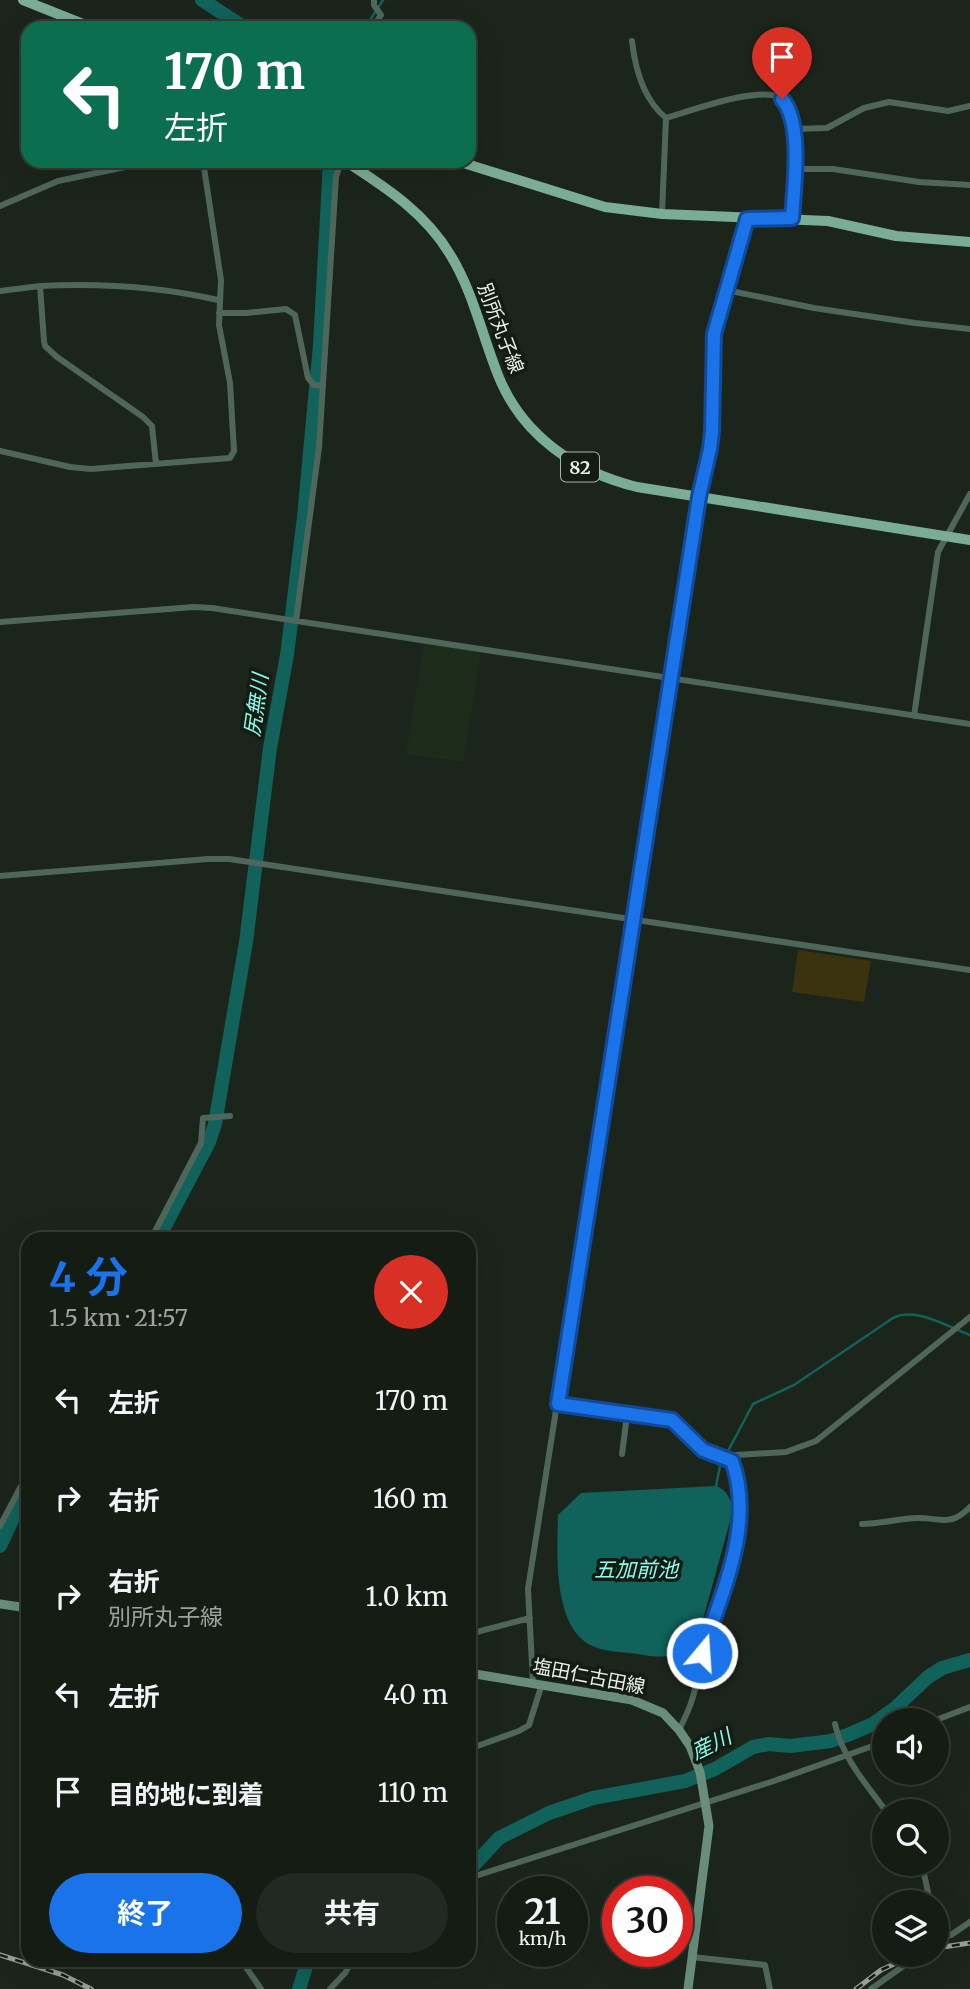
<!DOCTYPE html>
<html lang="ja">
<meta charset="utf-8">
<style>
:root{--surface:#151c14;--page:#222922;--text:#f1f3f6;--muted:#9da1a0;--line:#343a34;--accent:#1a73e8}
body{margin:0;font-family:Merriweather,"Noto Sans JP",serif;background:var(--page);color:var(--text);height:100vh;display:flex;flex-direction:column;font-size:26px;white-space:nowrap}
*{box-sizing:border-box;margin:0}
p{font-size:23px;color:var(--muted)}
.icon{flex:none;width:38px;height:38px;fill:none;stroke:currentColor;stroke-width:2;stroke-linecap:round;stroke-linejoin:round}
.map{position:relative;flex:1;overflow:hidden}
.side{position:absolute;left:21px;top:1232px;width:455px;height:735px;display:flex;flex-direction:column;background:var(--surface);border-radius:21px;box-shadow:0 7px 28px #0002,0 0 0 2px var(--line)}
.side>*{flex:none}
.hud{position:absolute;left:21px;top:21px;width:455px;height:147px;border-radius:21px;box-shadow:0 7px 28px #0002,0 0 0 2px var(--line);background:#0b6e4f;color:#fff;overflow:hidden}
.controls{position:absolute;left:872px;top:1708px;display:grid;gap:14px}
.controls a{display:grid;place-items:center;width:77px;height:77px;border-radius:50%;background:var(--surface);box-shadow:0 7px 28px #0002,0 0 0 2px var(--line);font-size:35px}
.speed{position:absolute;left:497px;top:1876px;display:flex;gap:14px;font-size:35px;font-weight:700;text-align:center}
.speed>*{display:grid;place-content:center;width:91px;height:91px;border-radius:50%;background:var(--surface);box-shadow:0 7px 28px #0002,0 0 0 2px var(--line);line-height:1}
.speed small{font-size:18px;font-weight:400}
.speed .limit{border:10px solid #d22;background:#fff;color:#111}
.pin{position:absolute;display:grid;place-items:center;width:60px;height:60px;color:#fff;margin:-72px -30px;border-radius:50% 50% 50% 0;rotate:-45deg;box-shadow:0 0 7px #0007}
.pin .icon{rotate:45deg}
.me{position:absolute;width:77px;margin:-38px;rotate:18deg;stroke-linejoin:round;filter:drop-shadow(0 0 5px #0008)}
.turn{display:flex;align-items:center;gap:24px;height:147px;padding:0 28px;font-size:32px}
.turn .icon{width:91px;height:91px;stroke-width:2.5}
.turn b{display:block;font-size:49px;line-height:60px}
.round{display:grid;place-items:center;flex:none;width:74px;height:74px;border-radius:37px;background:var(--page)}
.summary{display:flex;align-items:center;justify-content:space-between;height:119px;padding:0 28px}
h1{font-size:42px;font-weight:700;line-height:52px;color:var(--accent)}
.action{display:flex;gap:14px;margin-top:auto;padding:14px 28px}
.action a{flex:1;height:80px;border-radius:42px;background:var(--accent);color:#fff;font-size:28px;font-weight:700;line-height:80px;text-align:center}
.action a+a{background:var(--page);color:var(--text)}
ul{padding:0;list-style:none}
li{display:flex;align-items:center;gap:21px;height:98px;padding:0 28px}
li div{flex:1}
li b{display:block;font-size:26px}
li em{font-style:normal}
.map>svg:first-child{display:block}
.built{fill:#1e2c1c}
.green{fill:#3b330d}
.water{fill:#10625a}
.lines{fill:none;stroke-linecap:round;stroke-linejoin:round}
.stream{stroke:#10625a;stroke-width:2.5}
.river{stroke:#10625a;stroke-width:14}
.street{stroke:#4f675b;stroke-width:6}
.secondary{stroke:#688e7b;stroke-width:9}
.primary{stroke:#7bac94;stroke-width:10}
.rail-casing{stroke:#99a098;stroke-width:5}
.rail{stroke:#131c12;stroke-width:2.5;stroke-dasharray:8;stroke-linecap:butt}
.route-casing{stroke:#114b97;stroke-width:18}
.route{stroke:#1a73e8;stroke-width:12}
.labels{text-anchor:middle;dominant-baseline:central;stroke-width:7;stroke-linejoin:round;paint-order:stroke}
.shield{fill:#131c12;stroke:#aab0a8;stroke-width:2}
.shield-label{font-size:18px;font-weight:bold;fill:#eaf0e9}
.street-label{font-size:19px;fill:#eaf0e9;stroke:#131c12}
.water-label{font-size:21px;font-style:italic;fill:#8bfaeb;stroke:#131c12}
</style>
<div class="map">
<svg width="970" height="1989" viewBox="0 0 970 1989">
<rect width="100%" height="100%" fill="#1c251b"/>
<!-- built -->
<path class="built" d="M424,643l57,9 -18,110 -57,-8z"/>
<!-- green -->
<path class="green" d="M798,950l73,11 -7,41 -72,-10z"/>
<!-- water -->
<path class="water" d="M716,1486c12,4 14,13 17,24l-34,124c-23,25 -31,25 -62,20 -13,-2 -30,-2 -42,-7 -43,-15 -38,-96 -37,-132l23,-22z"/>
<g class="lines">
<!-- stream -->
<path class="stream" d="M365,28l18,-28
M716,1486l4,-20 33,-62 41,-19 99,-67c22,-12 55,9 77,17"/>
<!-- river -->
<path class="river" d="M202,0l43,28
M158,1239l51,-97 6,-18 31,-182 24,-194 17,-93 17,-138 16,-172 10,-184
M0,1546l28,-60
M469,1868l5,-3 25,-27 50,-25 44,-15 92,-17 30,-12 38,-22 16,-3 21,2 41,-5 19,-7 23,-10 21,-15 34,-32 14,-9 28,-8
M299,1989l9,-29"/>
<!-- street -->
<path class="street" d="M372,28l9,-13 -7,-10v-5
M632,41c3,27 12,59 34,77l-4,96
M666,118c24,-7 94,-33 115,-20 21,14 13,97 11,120
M793,129l34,-1 37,-20 25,-6 59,9 22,-5
M796,169h37l86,13 51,3
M0,206l58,-25 96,-20
M40,286c59,-3 121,1 178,14
M726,290l88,18 101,15 55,6
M0,291l40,-5 4,55 1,5 12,11 86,60 9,9 4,38
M219,313h27l40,-4 9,6 13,63 6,7 9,1
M0,451l70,16 21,2 139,-11 4,-7 -4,-68 -11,-58 2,-45 -18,-119
M296,621l23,-174 17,-270 5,-16
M0,622l194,-15 18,1 758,116
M914,716l24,-164 32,-58
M0,876l208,-17h21l741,111
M151,1239l50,-96 2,-25 27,-2
M558,1404l114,16 31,30 28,11c25,65 -12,129 -28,192 -5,15 -6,32 -11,47 -3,10 -8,20 -13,30
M622,1454l5,-39
M731,1461l5,-6 50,-3 30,-11 154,-124
M862,1524c19,0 38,-6 56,-6 22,0 33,9 52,-11
M0,1526l28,-53
M469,1634l61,-16
M533,1683l-5,-94 171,-1092 11,-48 4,-37v-78l33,-115
M936,1720l34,-13
M835,1724c7,33 31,60 51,87
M469,1749l50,-18 10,-6 13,-41
M922,1864l8,38
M469,1878l302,-96 113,-40
M936,1925l8,12
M936,1940l15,-5 19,-13
M692,1957l73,8 5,24
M241,1960l20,29
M330,1989l15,-16 8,-13
M871,1989l48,-34"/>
<!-- secondary -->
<path class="secondary" d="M0,1604l28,4
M469,1673l163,27 31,13 16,17 11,16 10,26 9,54 -21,163"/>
<!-- primary -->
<path class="primary" d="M23,0l70,28
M345,161c40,26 81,52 106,95 22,36 31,79 47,119 24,61 78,97 139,112l333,53
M457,161l148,46 57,7 166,7 68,15 74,6"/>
<!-- rail casing -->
<g class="rail-casing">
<path id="rail" d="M936,1948l34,-5
M0,1955l63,20 28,14
M856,1989l25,-19 33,-15"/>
</g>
<!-- rail -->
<use href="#rail" class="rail"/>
</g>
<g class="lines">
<!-- route casing -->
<g class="route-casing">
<path id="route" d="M702,1653c20,-61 53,-129 30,-192l-29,-11 -31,-30 -114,-16 141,-907 11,-48 2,-18 2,-97 33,-115 45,-1c2,-31 11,-95 -10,-119"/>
</g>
<!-- route -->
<use href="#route" class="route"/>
</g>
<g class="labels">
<!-- shield labels -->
<rect class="shield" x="561" y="452.5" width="38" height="29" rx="5"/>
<g class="shield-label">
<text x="580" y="467">82</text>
</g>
<!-- street labels -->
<g class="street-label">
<text transform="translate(501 328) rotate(69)">別所丸子線</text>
<text transform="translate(589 1676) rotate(11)">塩田仁古田線</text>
</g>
<!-- water labels -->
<g class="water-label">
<text transform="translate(256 705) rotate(-82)">尻無川</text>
<text x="636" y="1569">五加前池</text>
<text transform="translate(711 1744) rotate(-26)">産川</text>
</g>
</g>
</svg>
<div class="controls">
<a><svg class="icon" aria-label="sound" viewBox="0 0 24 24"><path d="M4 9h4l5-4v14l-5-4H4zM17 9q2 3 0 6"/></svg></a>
<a><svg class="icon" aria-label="search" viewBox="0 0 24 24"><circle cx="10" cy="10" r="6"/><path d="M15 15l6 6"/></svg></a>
<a><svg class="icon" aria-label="layers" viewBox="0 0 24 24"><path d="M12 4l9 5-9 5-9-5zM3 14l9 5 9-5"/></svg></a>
</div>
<div class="speed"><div>21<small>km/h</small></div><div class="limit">30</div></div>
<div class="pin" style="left:782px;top:99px;background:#d93025"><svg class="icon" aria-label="arrive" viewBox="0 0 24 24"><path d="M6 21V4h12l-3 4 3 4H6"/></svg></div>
<svg class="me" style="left:702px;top:1653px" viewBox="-20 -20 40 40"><circle r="17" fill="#1a73e8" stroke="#fff" stroke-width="3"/><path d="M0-11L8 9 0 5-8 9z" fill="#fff"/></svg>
<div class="hud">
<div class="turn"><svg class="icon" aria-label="left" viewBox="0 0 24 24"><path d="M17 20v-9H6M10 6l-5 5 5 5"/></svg><div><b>170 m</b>左折</div></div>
</div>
<section class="side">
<div class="summary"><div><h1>4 分</h1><p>1.5 km · 21:57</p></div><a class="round" style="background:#d93025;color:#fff"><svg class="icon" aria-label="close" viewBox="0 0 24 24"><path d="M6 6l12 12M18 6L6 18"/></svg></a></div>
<ul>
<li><svg class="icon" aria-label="left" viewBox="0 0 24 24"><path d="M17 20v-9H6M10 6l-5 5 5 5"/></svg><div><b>左折</b></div><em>170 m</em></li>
<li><svg class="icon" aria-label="right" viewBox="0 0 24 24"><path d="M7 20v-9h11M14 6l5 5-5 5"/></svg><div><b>右折</b></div><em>160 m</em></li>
<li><svg class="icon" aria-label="right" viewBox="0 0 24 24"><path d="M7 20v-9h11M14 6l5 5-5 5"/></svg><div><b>右折</b><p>別所丸子線</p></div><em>1.0 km</em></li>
<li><svg class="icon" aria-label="left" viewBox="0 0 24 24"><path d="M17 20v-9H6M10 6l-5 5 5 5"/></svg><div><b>左折</b></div><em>40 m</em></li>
<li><svg class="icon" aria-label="arrive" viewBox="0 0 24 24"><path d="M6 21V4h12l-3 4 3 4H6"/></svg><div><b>目的地に到着</b></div><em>110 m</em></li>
</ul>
<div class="action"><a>終了</a><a>共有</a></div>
</section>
</div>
